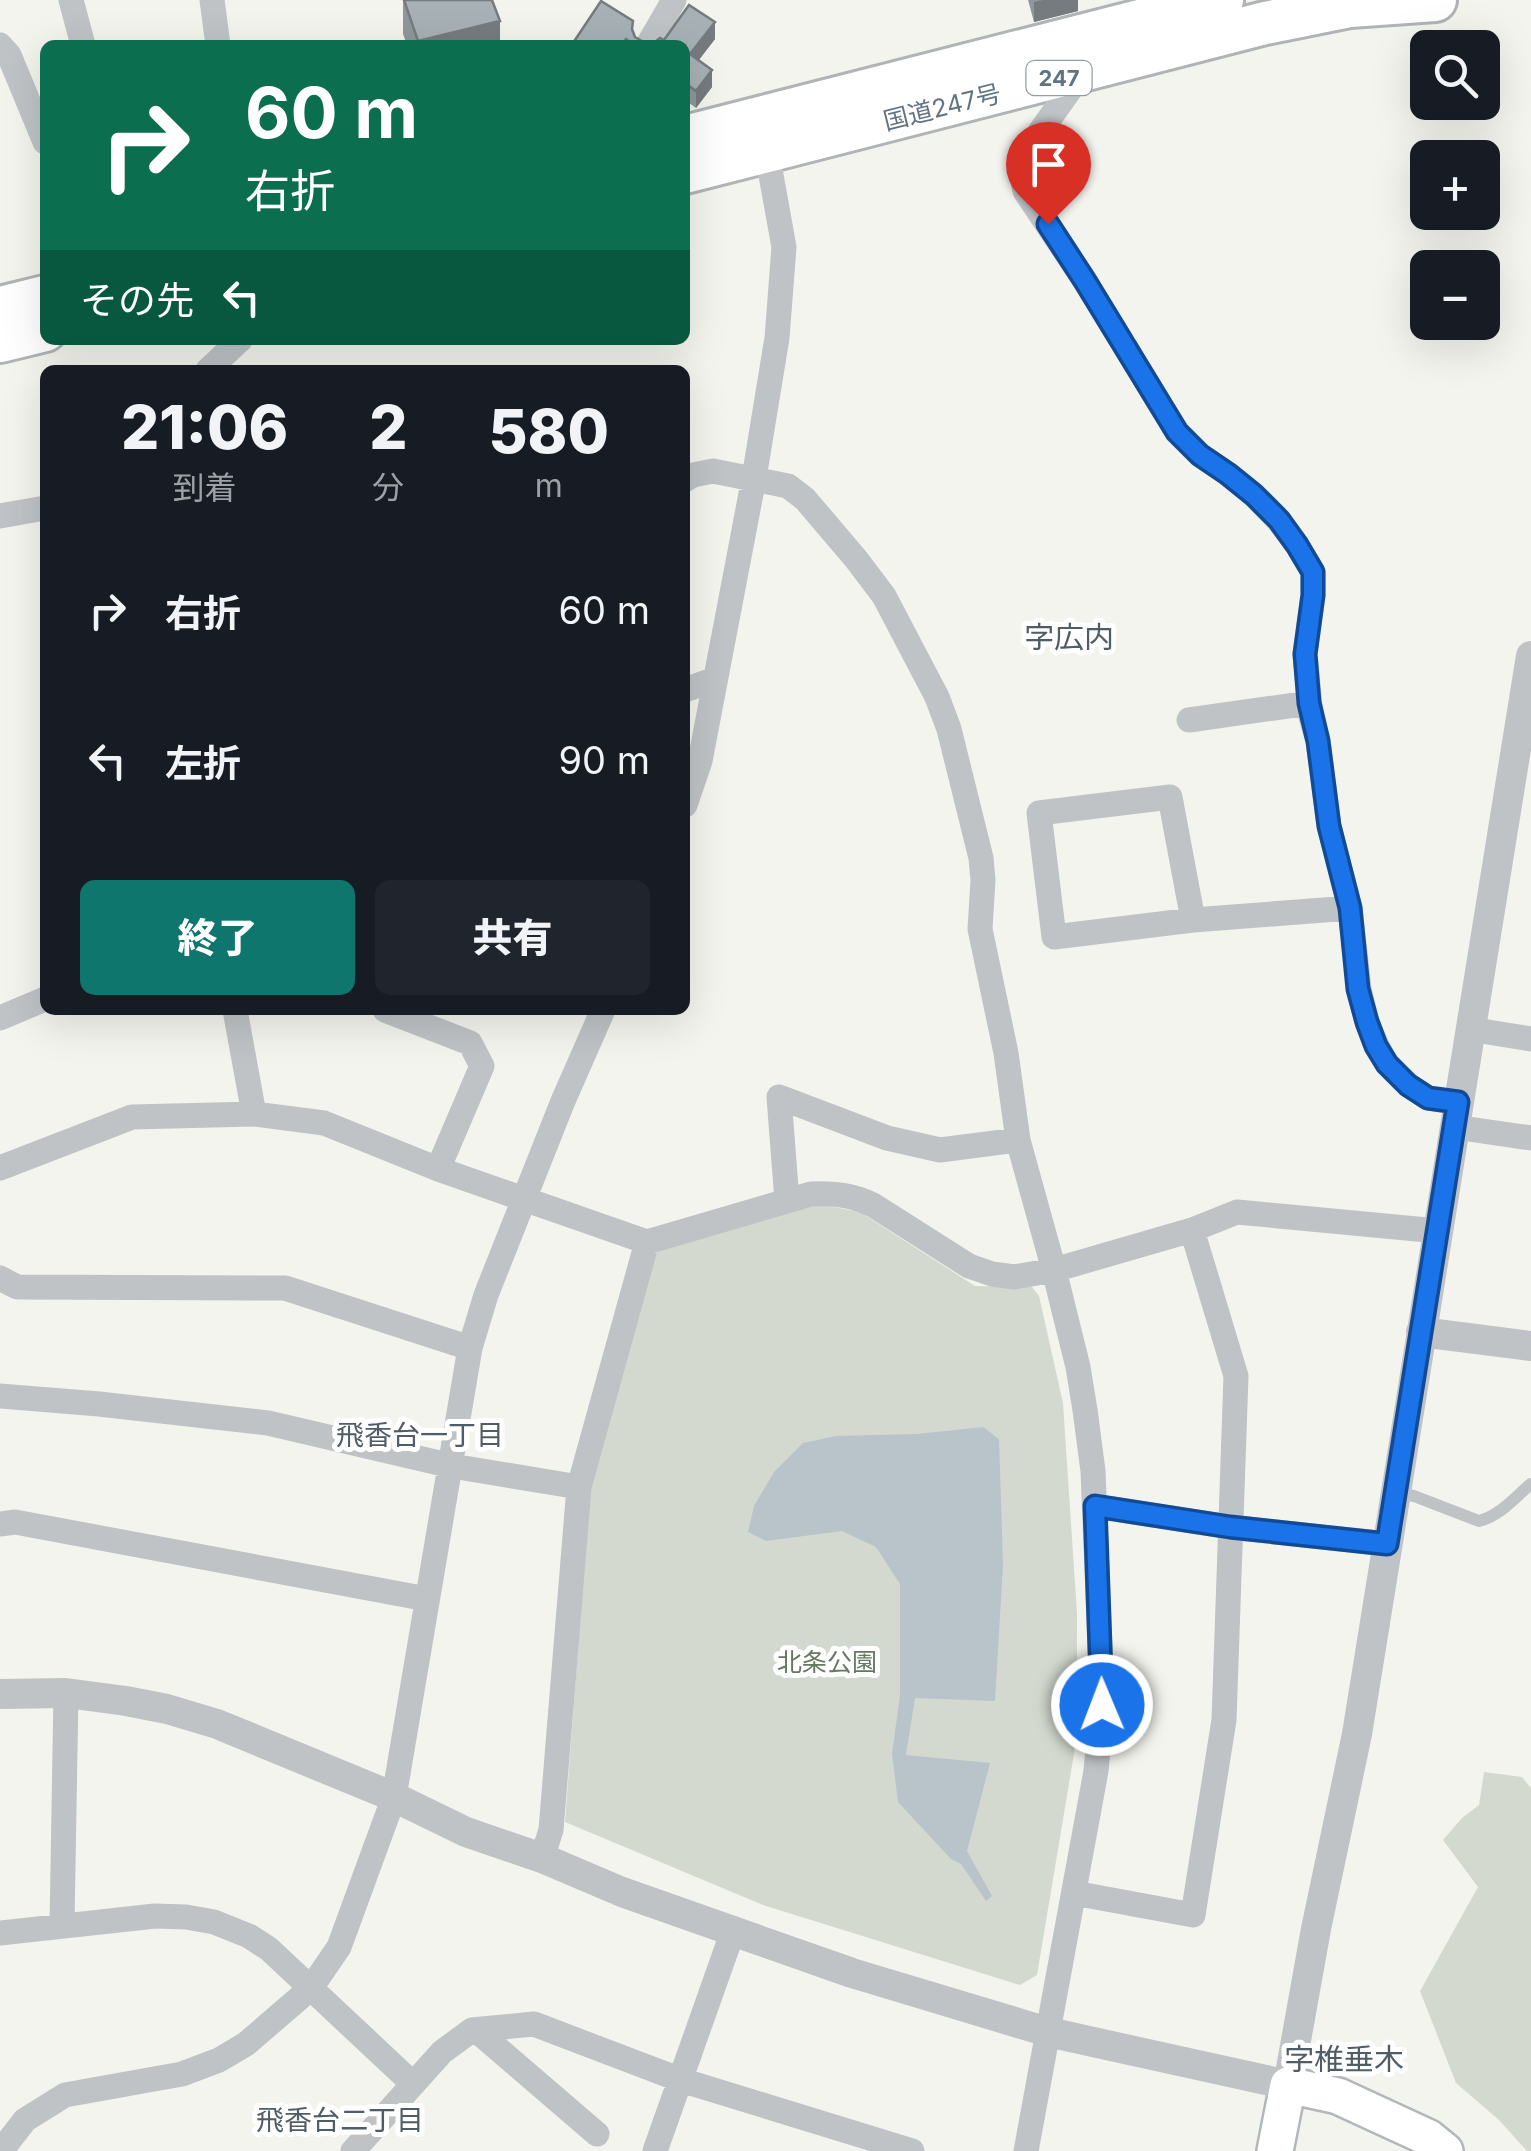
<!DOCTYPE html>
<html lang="ja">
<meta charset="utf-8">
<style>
:root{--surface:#171b24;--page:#20242c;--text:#f1f3f6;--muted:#9ea1a6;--accent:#0f766e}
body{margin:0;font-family:Inter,"Noto Sans JP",sans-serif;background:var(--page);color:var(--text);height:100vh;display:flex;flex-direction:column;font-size:38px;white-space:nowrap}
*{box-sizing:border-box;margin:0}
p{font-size:32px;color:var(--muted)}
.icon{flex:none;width:55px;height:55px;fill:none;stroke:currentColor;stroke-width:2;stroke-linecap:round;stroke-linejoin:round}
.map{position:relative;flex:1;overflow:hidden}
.details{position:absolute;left:40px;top:365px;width:650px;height:650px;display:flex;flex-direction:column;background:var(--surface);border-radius:15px;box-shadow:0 10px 40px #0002}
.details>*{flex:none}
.hud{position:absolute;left:40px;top:40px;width:650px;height:305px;border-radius:15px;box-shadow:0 10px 40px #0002;background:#0b6e4f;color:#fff;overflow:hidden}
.buttons{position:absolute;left:1410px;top:30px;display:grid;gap:20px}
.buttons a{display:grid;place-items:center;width:90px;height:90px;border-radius:15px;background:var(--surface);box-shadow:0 10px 40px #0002;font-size:50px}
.pin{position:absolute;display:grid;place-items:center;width:85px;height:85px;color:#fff;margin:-102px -42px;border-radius:50% 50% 50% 0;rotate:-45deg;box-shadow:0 0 10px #0007}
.pin .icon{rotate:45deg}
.me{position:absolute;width:110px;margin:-55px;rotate:359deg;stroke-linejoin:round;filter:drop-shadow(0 0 8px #0008)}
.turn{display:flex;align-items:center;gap:35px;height:210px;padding:0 40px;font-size:45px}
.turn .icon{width:130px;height:130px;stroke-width:2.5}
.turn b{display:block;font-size:70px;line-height:85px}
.then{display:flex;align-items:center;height:95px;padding:0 40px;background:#0003;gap:20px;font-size:38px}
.eta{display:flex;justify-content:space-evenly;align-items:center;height:170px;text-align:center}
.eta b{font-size:60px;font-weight:800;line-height:70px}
.primary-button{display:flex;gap:20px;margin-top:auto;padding:20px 40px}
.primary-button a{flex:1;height:115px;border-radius:15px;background:var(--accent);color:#fff;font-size:40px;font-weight:800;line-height:115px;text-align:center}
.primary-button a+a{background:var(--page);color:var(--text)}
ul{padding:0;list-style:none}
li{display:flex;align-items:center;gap:30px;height:150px;padding:0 40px}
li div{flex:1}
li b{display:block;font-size:38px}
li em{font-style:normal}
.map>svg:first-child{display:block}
.green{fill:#d3d9cf}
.water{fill:#b8c4ca}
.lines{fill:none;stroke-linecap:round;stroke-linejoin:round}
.secondary-casing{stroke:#b1b7bb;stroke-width:40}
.trunk-casing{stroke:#b0b4b7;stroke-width:48}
.service{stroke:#bfc3c6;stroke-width:12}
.minor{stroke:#bfc3c6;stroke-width:25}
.tertiary{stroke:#bfc3c6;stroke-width:30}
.secondary{stroke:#fff;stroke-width:35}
.trunk{stroke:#fff;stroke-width:42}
.wall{fill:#90979b}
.shaded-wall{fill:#757b7e}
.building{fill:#a7b0b4;stroke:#757b7e;stroke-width:2.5}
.route-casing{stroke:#114b97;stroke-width:25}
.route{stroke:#1a73e8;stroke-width:18}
.labels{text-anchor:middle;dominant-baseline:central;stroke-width:10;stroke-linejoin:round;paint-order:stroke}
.shield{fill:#fff;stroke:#919ea7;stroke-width:2.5}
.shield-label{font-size:22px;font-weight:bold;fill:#627481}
.street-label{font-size:25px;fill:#627481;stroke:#fff}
.park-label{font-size:25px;fill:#667861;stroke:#fff}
.neighbourhood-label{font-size:28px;fill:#505d66;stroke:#fff}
.quarter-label{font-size:30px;fill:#505d66;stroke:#fff}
</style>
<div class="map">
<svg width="1531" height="2151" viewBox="0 0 1531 2151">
<rect width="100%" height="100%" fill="#f4f4ef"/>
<!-- green -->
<path class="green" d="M818,1204l42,8 115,74 57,1 7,9 24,107 14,210v123l-40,239 -17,10 -257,-80 -198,-83 25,-333 67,-238z
M1484,1772l38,5 9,11v363h-4l-28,-31 -43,-37 -36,-92 58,-104 -35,-47 19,-22 17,-13z"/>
<!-- water -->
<path class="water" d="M983,1427l16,12 4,125 -8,137 -80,-3 -9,57 84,8 -23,88 25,45 -6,5 -25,-37 -10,-5 -53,-57 -6,-48 8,-59v-111l-24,-37 -34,-16 -76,10 -18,-9 6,-26 20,-34 29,-29 33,-7 81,-2z"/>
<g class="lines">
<!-- secondary casing -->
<g class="secondary-casing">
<path id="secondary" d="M1275,2151l13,-66 50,11 91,42 16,13"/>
</g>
<!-- trunk casing -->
<g class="trunk-casing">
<path id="trunk" d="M685,137l537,-137
M685,172l580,-149 85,-17 85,-6
M0,308l45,-11
M0,341l45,-11"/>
</g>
<!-- service -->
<path class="service" d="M1396,1493l18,3 65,25c21,-5 36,-24 52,-37"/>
<!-- minor -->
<path class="minor" d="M71,0l12,45
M212,0l6,45
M0,45l9,10 36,87
M648,45l26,-45
M1072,74l-3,17 -32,45 -16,37 4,18 60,90 92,151 23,23 28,19 26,21 25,26 18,24 16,27v23l-8,59 6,63 7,24 11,85 21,82 9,81 8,33 10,24 10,18 21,21 20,13 30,5
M208,370l32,-30
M685,480l8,-5 20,-4 75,15 17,13 51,60 28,37 53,101 12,32 32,129 2,22 -3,49 26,124 12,87
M0,516l45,-8
M685,690l30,-11
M1189,720l120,-17
M685,805l15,-44 54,-283 23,-140 7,-91 -19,-105
M1193,920l-23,-123 -131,16 15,124 139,-17 157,-12
M235,1010l19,104
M385,1010l85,33 12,23 -44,103
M0,1018l45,-19
M1469,1029l62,10
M1455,1127l76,11
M0,1168l132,-51 122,-3 70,9 114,46 209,73 164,-48c23,-1 42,1 62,11l96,61 23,8 22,3 40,-7 138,-40 45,-18 201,19
M787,1201l-8,-104 108,41 53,12 78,-10 36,130 24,97 7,43 8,61 8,201 1,33 -6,66 -70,380
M0,1278l17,9 268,1 185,60
M0,1396l99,8 169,19 184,43 127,21
M1095,1506l135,21 157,17
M0,1524l15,-2 412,77
M542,1858l9,-28 28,-343 68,-245
M1074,1893l119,22 31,-195 12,-344 -44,-146
M62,1925l4,-232
M0,1933l155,-17 31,1 28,5 35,14 20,13 144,135
M476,2030l121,104
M1,2151l24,-31 40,-25 117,-21 37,-14 27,-16 65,-56 28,-41 55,-150 76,-449 16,-53 77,-194 40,-91
M353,2151l89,-99 30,-22 62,-6 147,56 231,71
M655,2151l78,-220"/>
<!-- tertiary -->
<path class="tertiary" d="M1421,1332l110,14
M0,1694l66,-1 60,8 41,8 50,15 177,73 72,35 76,26 80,34 230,81 196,59 240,53 28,-156 41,-195 174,-1078"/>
<!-- secondary -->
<use href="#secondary" class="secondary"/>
<!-- trunk -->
<use href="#trunk" class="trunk"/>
</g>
<!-- wall -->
<path class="wall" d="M403,0h89l8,45h-93l-4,-11z
M1028,0h50v11l-44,11z
M633,34l2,3 12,7 17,-4 51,-1 -16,21 13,27 -16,21 -11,-8v-55h-110v-5z"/>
<!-- shaded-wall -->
<path class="shaded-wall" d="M1043,0h35v11l-44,11v-20z
M500,21v24h-82v-4z
M715,22v17l-25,32v-17z
M712,70v17l-16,21v-17z"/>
<!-- building -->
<path class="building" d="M404,0h88l8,21 -82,20z
M601,1l32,20 -1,8 3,8 12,7 8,-2 5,-4 4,2 25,-35 26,17 -25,32 22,16 -16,21 -11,-8v-38h-51l-8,-6 -5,6h-39l-7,-5z"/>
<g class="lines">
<!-- route casing -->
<g class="route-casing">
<path id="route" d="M1048,224l37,57 92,151 23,23 28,19 26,21 25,25 18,25 16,27v23l-8,59 4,49 9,38 11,85 21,82 8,81 9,33 9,24 11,18 21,21 20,13 30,4 -71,442 -157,-17 -135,-21 7,199"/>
</g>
<!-- route -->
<use href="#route" class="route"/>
</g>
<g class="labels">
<!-- shield labels -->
<rect class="shield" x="1026.5" y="61" width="65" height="34" rx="8"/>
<g class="shield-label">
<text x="1059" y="78">247</text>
</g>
<!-- street labels -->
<g class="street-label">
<text transform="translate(942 107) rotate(-14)">国道247号</text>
</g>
<!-- park labels -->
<g class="park-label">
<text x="827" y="1662">北条公園</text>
</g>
<!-- neighbourhood labels -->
<g class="neighbourhood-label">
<text x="420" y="1435">飛香台一丁目</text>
<text x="340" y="2120">飛香台二丁目</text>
</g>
<!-- quarter labels -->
<g class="quarter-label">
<text x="1069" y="637">字広内</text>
<text x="1344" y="2059">字椎垂木</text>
</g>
</g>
</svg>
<div class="buttons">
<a><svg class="icon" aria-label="search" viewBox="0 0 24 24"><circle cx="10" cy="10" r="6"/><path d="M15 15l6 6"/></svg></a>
<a>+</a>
<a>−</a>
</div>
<div class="pin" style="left:1048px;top:224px;background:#d93025"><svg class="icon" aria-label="arrive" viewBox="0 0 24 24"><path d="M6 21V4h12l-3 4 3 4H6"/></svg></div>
<svg class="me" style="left:1102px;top:1705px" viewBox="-20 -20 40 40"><circle r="17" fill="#1a73e8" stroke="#fff" stroke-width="3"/><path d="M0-11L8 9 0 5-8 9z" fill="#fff"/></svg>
<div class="hud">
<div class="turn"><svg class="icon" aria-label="right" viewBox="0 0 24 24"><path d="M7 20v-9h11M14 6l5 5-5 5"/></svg><div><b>60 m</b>右折</div></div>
<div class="then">その先<svg class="icon" aria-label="left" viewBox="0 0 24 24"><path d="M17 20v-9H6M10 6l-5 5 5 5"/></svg></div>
</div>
<section class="details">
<div class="eta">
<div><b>21:06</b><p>到着</p></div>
<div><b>2</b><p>分</p></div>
<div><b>580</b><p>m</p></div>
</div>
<ul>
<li><svg class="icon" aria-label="right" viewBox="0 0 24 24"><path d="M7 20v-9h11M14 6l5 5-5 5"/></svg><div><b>右折</b></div><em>60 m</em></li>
<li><svg class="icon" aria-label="left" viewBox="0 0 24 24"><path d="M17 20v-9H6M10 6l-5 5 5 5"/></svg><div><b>左折</b></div><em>90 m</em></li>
</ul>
<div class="primary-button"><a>終了</a><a>共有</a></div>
</section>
</div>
